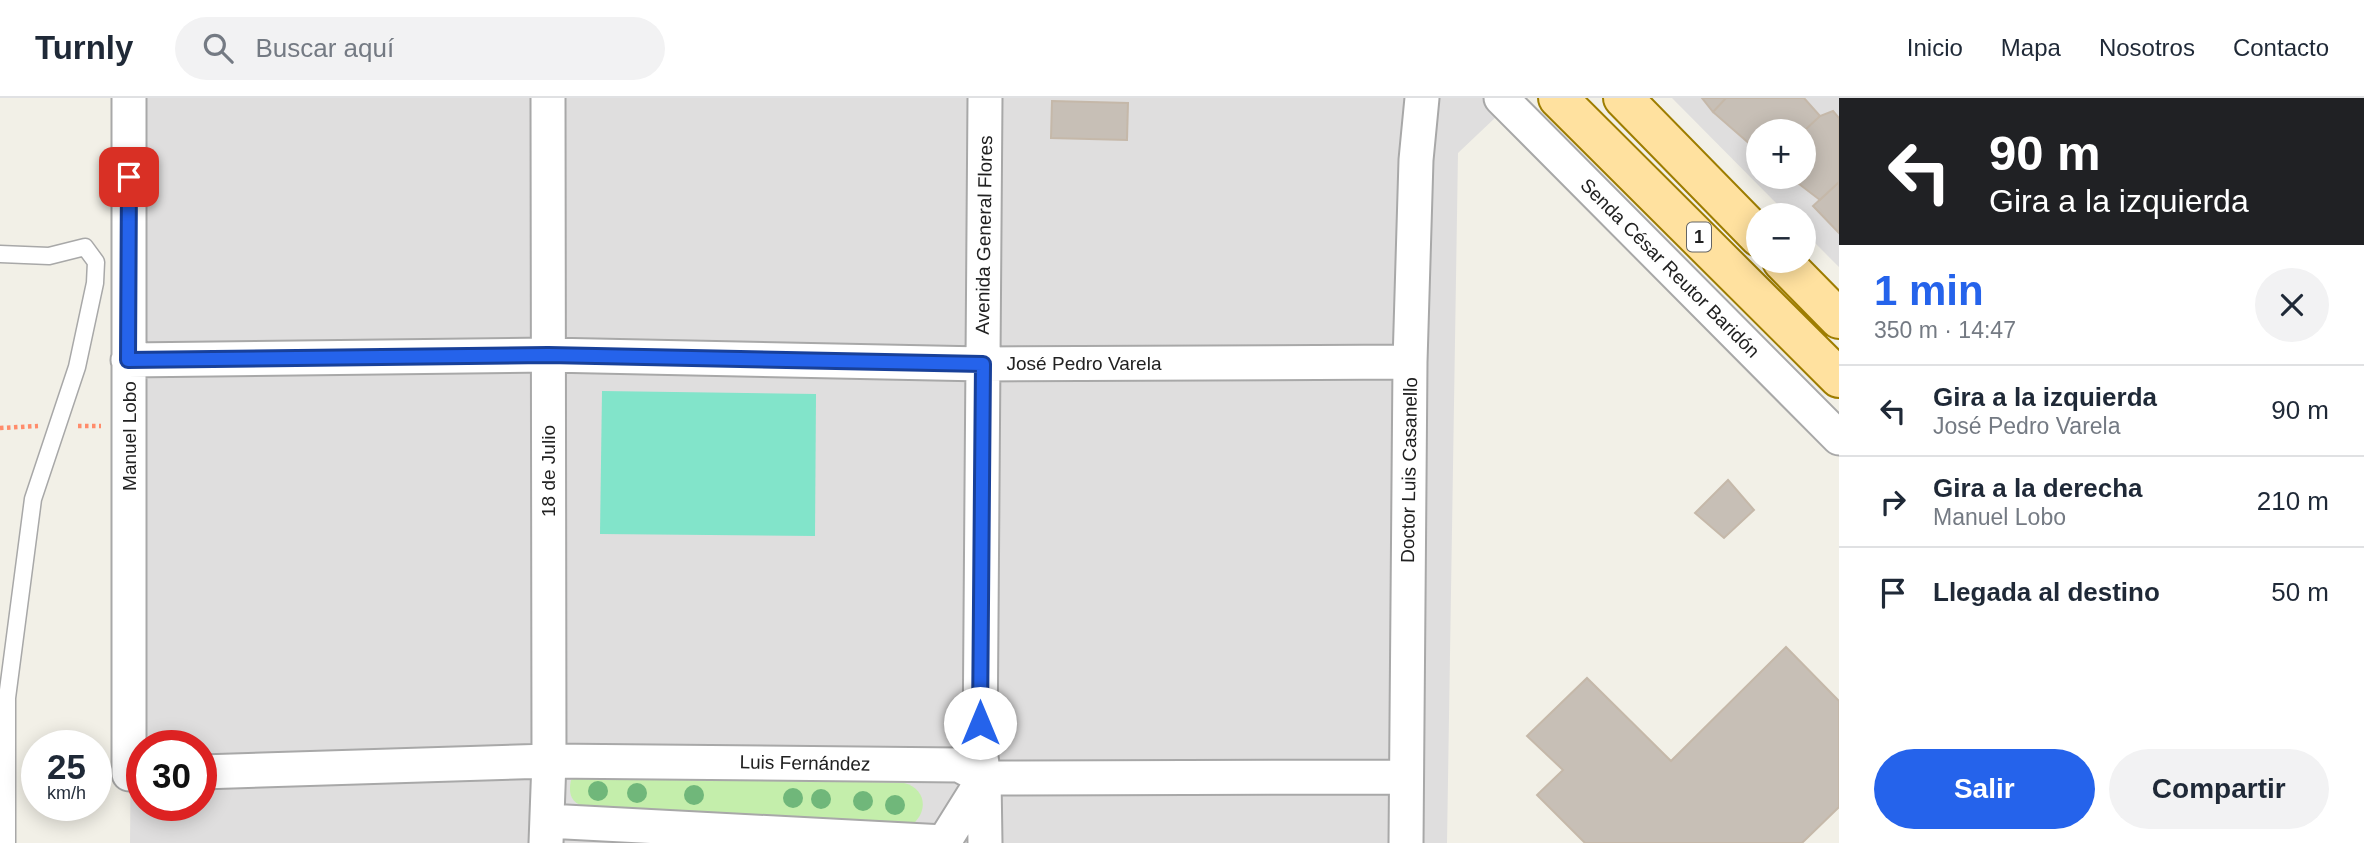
<!DOCTYPE html>
<html lang="es">
<meta charset="utf-8">
<style>
:root{--surface:#fff;--page:#f2f2f3;--text:#1f2937;--muted:#747a83;--line:#e0e1e3;--accent:#2563eb}
body{margin:0;font-family:Arial,sans-serif;background:var(--page);color:var(--text);height:100vh;display:flex;flex-direction:column;font-size:26px;white-space:nowrap}
*{box-sizing:border-box;margin:0}
p{font-size:23px;color:var(--muted)}
.icon{flex:none;width:38px;height:38px;fill:none;stroke:currentColor;stroke-width:2;stroke-linecap:round;stroke-linejoin:round}
.map{position:relative;flex:1;overflow:hidden}
.panel{display:flex;flex-direction:column;background:var(--surface);width:525px}
.panel>*{flex:none}
.guide{background:#202124;color:#fff;overflow:hidden}
.fabs{position:absolute;left:1746px;top:21px;display:grid;gap:14px}
.fabs a{display:grid;place-items:center;width:70px;height:70px;border-radius:50%;background:var(--surface);box-shadow:0 4px 18px #0003;font-size:35px}
.speed{position:absolute;left:21px;top:632px;display:flex;gap:14px;font-size:35px;font-weight:700;text-align:center}
.speed>*{display:grid;place-content:center;width:91px;height:91px;border-radius:50%;background:var(--surface);box-shadow:0 4px 18px #0003;line-height:1}
.speed small{font-size:18px;font-weight:400}
.speed .limit{border:10px solid #d22;background:#fff;color:#111}
.pin{position:absolute;display:grid;place-items:center;width:60px;height:60px;color:#fff;margin:-30px;border-radius:14px;box-shadow:0 4px 10px #0006}
.me{position:absolute;width:77px;margin:-38px;rotate:0deg;stroke-linejoin:round;filter:drop-shadow(0 0 5px #0008)}
.turn{display:flex;align-items:center;gap:24px;height:147px;padding:0 35px;font-size:32px}
.turn .icon{width:91px;height:91px;stroke-width:2.5}
.turn b{display:block;font-size:49px;line-height:60px}
.round{display:grid;place-items:center;flex:none;width:74px;height:74px;border-radius:37px;background:var(--page)}
.head{display:flex;align-items:center;justify-content:space-between;height:119px;padding:0 35px}
h1{font-size:42px;font-weight:800;line-height:52px;color:var(--accent)}
.action{display:flex;gap:14px;margin-top:auto;padding:14px 35px}
.action a{flex:1;height:80px;border-radius:42px;background:var(--accent);color:#fff;font-size:28px;font-weight:800;line-height:80px;text-align:center}
.action a+a{background:var(--page);color:var(--text)}
ul{padding:0;list-style:none}
li{display:flex;align-items:center;gap:21px;height:91px;padding:0 35px;border-top:2px solid var(--line)}
li div{flex:1}
li b{display:block;font-size:26px}
li em{font-style:normal}
header{display:flex;align-items:center;gap:42px;box-sizing:border-box;height:98px;padding:0 35px;background:var(--surface);border-bottom:2px solid var(--line)}
header strong{font-size:33px}
nav{display:flex;gap:38px;margin-inline-start:auto;font-size:24px}
.search{width:490px;height:63px;background:var(--page);display:flex;align-items:center;gap:18px;box-sizing:border-box;padding:0 24px;border-radius:38px;color:var(--muted);font-size:26px}
main{display:flex;flex:1;min-height:0}
.map>svg:first-child{display:block}
.residential{fill:#dfdede;fill-rule:evenodd}
.grass{fill:#c4eeab}
.pitch{fill:#82e4ca}
.building{fill:#c7bfb6;stroke:#c5b8a9;stroke-width:2}
.lines{fill:none;stroke-linecap:round;stroke-linejoin:round}
.service-casing{stroke:#a8a8a8;stroke-width:19}
.minor-casing{stroke:#a8a8a8;stroke-width:37}
.primary-casing{stroke:#9e7d00;stroke-width:42}
.path{stroke:#ff8c6b;stroke-width:4.5;stroke-dasharray:3.5 3.5;stroke-linecap:butt}
.service{stroke:#fff;stroke-width:16}
.minor{stroke:#fff;stroke-width:33}
.primary{stroke:#ffe19f;stroke-width:38}
.tree{fill:#70b77a}
.route-casing{stroke:#184099;stroke-width:18}
.route{stroke:#2563eb;stroke-width:12}
.labels{text-anchor:middle;dominant-baseline:central;stroke-width:5;stroke-linejoin:round;paint-order:stroke}
.shield{fill:#fff;stroke:#646464;stroke-width:2}
.shield-label{font-size:18px;font-weight:bold;fill:#212121}
.street-label{font-size:19px;fill:#212121;stroke:#fff}
</style>
<header>
<strong>Turnly</strong>
<div class="search"><svg class="icon" aria-label="search" viewBox="0 0 24 24"><circle cx="10" cy="10" r="6"/><path d="M15 15l6 6"/></svg>Buscar aquí</div>
<nav><a>Inicio</a><a>Mapa</a><a>Nosotros</a><a>Contacto</a></nav>
</header>
<main>
<div class="map">
<svg width="1839" height="745" viewBox="0 0 1839 745">
<rect width="100%" height="100%" fill="#f2f0e7"/>
<!-- residential -->
<path class="residential" d="M137,0h1379l-58,55 -11,690h-1317zM142,648h59v59h-59z
M1672,0h167v169l-35,-35v-17h-16zM1759,33h45v46h-45z"/>
<!-- grass -->
<path class="grass" d="M587,676l317,9c21,5 25,27 9,41l-326,-17c-16,-3 -19,-13 -16,-27z"/>
<!-- pitch -->
<path class="pitch" d="M602,293l214,3 -1,142 -215,-2z"/>
<!-- building -->
<path class="building" d="M1702,0h24l-13,14z
M1726,0h78l16,18 -16,15h-45v21l-46,-40z
M1052,3l76,2 -1,37 -76,-2z
M1833,13l6,7v64l-19,18 -30,-23h14v-46l16,-15z
M1839,84v51l-26,-27z
M1728,382l26,30 -30,28 -29,-25z
M1786,549l53,54v106l-37,36h-217l-48,-48 26,-25 -36,-34 60,-58 84,83z"/>
<g class="lines">
<!-- service casing -->
<g class="service-casing">
<path id="service" d="M0,156l49,2 36,-9 11,15 -1,21 -18,84 -44,132 -26,199v145"/>
</g>
<!-- minor casing -->
<g class="minor-casing">
<path id="minor" d="M129,0v676l13,-1
M1501,0l338,340
M128,262l420,-5 435,9 427,-2
M201,674l348,-11 410,4 25,13 422,-1
M547,723l397,21 40,-64
M546,745l3,-82 -1,-663
M985,745l-1,-65 -4,-28 5,-652
M1406,745l4,-481 6,-202 6,-62"/>
</g>
<!-- primary casing -->
<g class="primary-casing">
<path id="primary" d="M1558,0l281,280
M1623,0l136,139
M1782,163l57,58"/>
</g>
<!-- path -->
<path class="path" d="M78,328h23
M0,330l38,-2"/>
<!-- service -->
<use href="#service" class="service"/>
<!-- minor -->
<use href="#minor" class="minor"/>
<!-- primary -->
<use href="#primary" class="primary"/>
</g>
<!-- trees -->
<g class="tree">
<circle cx="598" cy="693" r="10"/>
<circle cx="637" cy="695" r="10"/>
<circle cx="694" cy="697" r="10"/>
<circle cx="793" cy="700" r="10"/>
<circle cx="821" cy="701" r="10"/>
<circle cx="863" cy="703" r="10"/>
<circle cx="895" cy="707" r="10"/>
</g>
<g class="lines">
<!-- route casing -->
<g class="route-casing">
<path id="route" d="M129,79l-1,183 420,-5 435,9 -3,359"/>
</g>
<!-- route -->
<use href="#route" class="route"/>
</g>
<g class="labels">
<!-- shield labels -->
<rect class="shield" x="1687" y="124.5" width="24" height="29" rx="5"/>
<g class="shield-label">
<text x="1699" y="139">1</text>
</g>
<!-- street labels -->
<g class="street-label">
<text transform="translate(984 137) rotate(-89)">Avenida General Flores</text>
<text transform="translate(1670 170) rotate(45)">Senda César Reutor Baridón</text>
<text x="1084" y="265">José Pedro Varela</text>
<text transform="translate(129 338) rotate(-90)">Manuel Lobo</text>
<text transform="translate(1409 372) rotate(-89)">Doctor Luis Casanello</text>
<text transform="translate(548 373) rotate(-90)">18 de Julio</text>
<text transform="translate(805 665) rotate(1)">Luis Fernández</text>
</g>
</g>
</svg>
<div class="fabs">
<a>+</a>
<a>−</a>
</div>
<div class="speed"><div>25<small>km/h</small></div><div class="limit">30</div></div>
<div class="pin" style="left:129px;top:79px;background:#d93025"><svg class="icon" aria-label="arrive" viewBox="0 0 24 24"><path d="M6 21V4h12l-3 4 3 4H6"/></svg></div>
<svg class="me" style="left:980px;top:625px" viewBox="-20 -20 40 40"><circle r="19" fill="#fff"/><path d="M0-13L10 11 0 6-10 11z" fill="#2563eb"/></svg>
</div>
<section class="panel">
<div class="guide">
<div class="turn"><svg class="icon" aria-label="left" viewBox="0 0 24 24"><path d="M17 20v-9H6M10 6l-5 5 5 5"/></svg><div><b>90 m</b>Gira a la izquierda</div></div>
</div>
<div class="head"><div><h1>1 min</h1><p>350 m · 14:47</p></div><a class="round"><svg class="icon" aria-label="close" viewBox="0 0 24 24"><path d="M6 6l12 12M18 6L6 18"/></svg></a></div>
<ul>
<li><svg class="icon" aria-label="left" viewBox="0 0 24 24"><path d="M17 20v-9H6M10 6l-5 5 5 5"/></svg><div><b>Gira a la izquierda</b><p>José Pedro Varela</p></div><em>90 m</em></li>
<li><svg class="icon" aria-label="right" viewBox="0 0 24 24"><path d="M7 20v-9h11M14 6l5 5-5 5"/></svg><div><b>Gira a la derecha</b><p>Manuel Lobo</p></div><em>210 m</em></li>
<li><svg class="icon" aria-label="arrive" viewBox="0 0 24 24"><path d="M6 21V4h12l-3 4 3 4H6"/></svg><div><b>Llegada al destino</b></div><em>50 m</em></li>
</ul>
<div class="action"><a>Salir</a><a>Compartir</a></div>
</section>
</main>
